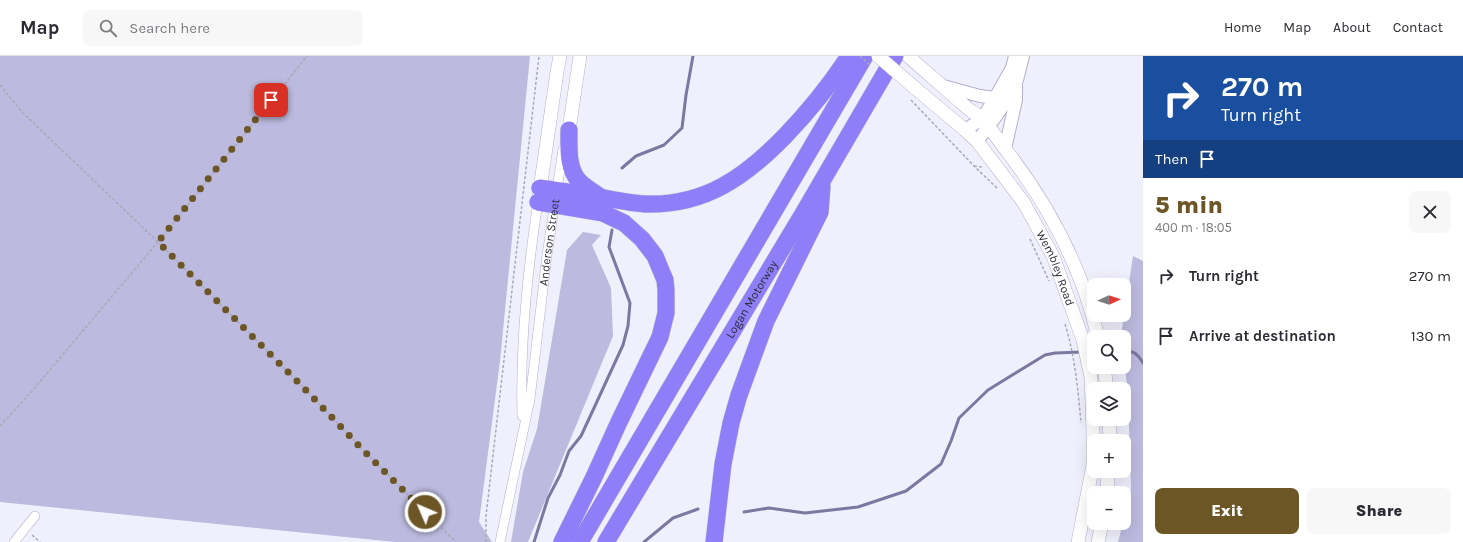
<!DOCTYPE html>
<meta charset="utf-8">
<style>
:root{--surface:#fff;--page:#f7f7f7;--text:#2b2b33;--muted:#7c7c81;--line:#e1e1e2;--accent:#6d5626}
body{margin:0;font-family:Karla,sans-serif;background:var(--page);color:var(--text);height:100vh;display:flex;flex-direction:column;font-size:15px;white-space:nowrap}
*{box-sizing:border-box;margin:0}
p{font-size:13px;color:var(--muted)}
.icon{flex:none;width:22px;height:22px;fill:none;stroke:currentColor;stroke-width:2;stroke-linecap:round;stroke-linejoin:round}
.map{position:relative;flex:1;overflow:hidden}
.sheet{display:flex;flex-direction:column;background:var(--surface);width:320px}
.sheet>*{flex:none}
.guide{background:#1a4fa0;color:#fff;overflow:hidden}
.needle{width:26px;rotate:87deg}
.controls{position:absolute;left:1087px;top:222px;display:grid;gap:8px}
.controls a{display:grid;place-items:center;width:44px;height:44px;border-radius:8px;background:var(--surface);box-shadow:0 4px 16px #0002;font-size:20px}
.pin{position:absolute;display:grid;place-items:center;width:34px;height:34px;color:#fff;margin:-17px;border-radius:8px;box-shadow:0 2px 6px #0006}
.me{position:absolute;width:44px;margin:-22px;rotate:315deg;stroke-linejoin:round;filter:drop-shadow(0 0 3px #0008)}
.turn{display:flex;align-items:center;gap:14px;height:84px;padding:0 12px;font-size:18px}
.turn .icon{width:52px;height:52px;stroke-width:2.5}
.turn b{display:block;font-size:28px;line-height:34px}
.then{display:flex;align-items:center;height:38px;padding:0 12px;background:#0003;gap:8px;font-size:15px}
.round{display:grid;place-items:center;flex:none;width:42px;height:42px;border-radius:8px;background:var(--page)}
.summary{display:flex;align-items:center;justify-content:space-between;height:68px;padding:0 12px}
h1{font-size:24px;font-weight:800;line-height:30px;color:var(--accent)}
.action{display:flex;gap:8px;margin-top:auto;padding:8px 12px}
.action a{flex:1;height:46px;border-radius:8px;background:var(--accent);color:#fff;font-size:16px;font-weight:800;line-height:46px;text-align:center}
.action a+a{background:var(--page);color:var(--text)}
ul{padding:0;list-style:none}
li{display:flex;align-items:center;gap:12px;height:60px;padding:0 12px}
li div{flex:1}
li b{display:block;font-size:15px}
li em{font-style:normal}
header{display:flex;align-items:center;gap:24px;box-sizing:border-box;height:56px;padding:0 20px;background:var(--surface);border-bottom:1px solid var(--line)}
header strong{font-size:19px}
nav{display:flex;gap:22px;margin-inline-start:auto;font-size:14px}
.search{width:280px;height:36px;background:var(--page);display:flex;align-items:center;gap:10px;box-sizing:border-box;padding:0 14px;border-radius:8px;color:var(--muted);font-size:15px}
main{display:flex;flex:1;min-height:0}
.map>svg:first-child{display:block}
.green{fill:#bcbade}
.lines{fill:none;stroke-linecap:round;stroke-linejoin:round}
.stream{stroke:#7b78a2;stroke-width:3}
.minor-casing{stroke:#b2b0cf;stroke-width:10}
.tertiary-casing{stroke:#b2b0cf;stroke-width:14}
.secondary-casing{stroke:#b2b0cf;stroke-width:14}
.motorway-casing{stroke:#d1d1d3;stroke-width:18}
.path{stroke:#a9a9b5;stroke-width:1.5;stroke-dasharray:3 2;stroke-linecap:butt}
.minor{stroke:#fff;stroke-width:9}
.tertiary{stroke:#fff;stroke-width:12}
.secondary{stroke:#fff;stroke-width:13}
.motorway{stroke:#907df8;stroke-width:17}
.secondary-bridge-casing{stroke:#b2b0cf;stroke-width:14;stroke-linecap:butt}
.path-bridge{stroke:#a9a9b5;stroke-width:1.5;stroke-dasharray:3 2;stroke-linecap:butt}
.secondary-bridge{stroke:#fff;stroke-width:13}
.route{stroke:#6d5626;stroke-width:7;stroke-dasharray:0 12.6}
.labels{text-anchor:middle;dominant-baseline:central;stroke-width:3;stroke-linejoin:round;paint-order:stroke}
.street-label{font-size:12px;fill:#2d2d38;stroke:#f0f0fd}
</style>
<header>
<strong>Map</strong>
<div class="search"><svg class="icon" aria-label="search" viewBox="0 0 24 24"><circle cx="10" cy="10" r="6"/><path d="M15 15l6 6"/></svg>Search here</div>
<nav><a>Home</a><a>Map</a><a>About</a><a>Contact</a></nav>
</header>
<main>
<div class="map">
<svg width="1143" height="486" viewBox="0 0 1143 486">
<rect width="100%" height="100%" fill="#f0f0fd"/>
<!-- green -->
<path class="green" d="M0,0h530l-30,305 -21,161 13,20h-97l-395,-40z
M583,176l18,3 -9,10 19,43 2,48 -85,206h-17l12,-70 14,-43 30,-179z
M1133,200l10,5v281h-25l5,-19h1l7,-35 -3,-94 -4,-34v-23h-3v-2z"/>
<g class="lines">
<!-- stream -->
<path class="stream" d="M622,112l14,-12 28,-11 18,-17 4,-33 7,-39
M1124,295c10,0 14,3 19,12
M744,456l25,-4 36,5 53,-6 48,-16 35,-27 10,-23 8,-23 29,-28 57,-35 10,-2 27,-1
M534,486l14,-44 12,-23 9,-24 12,-15 13,-28 29,-63 5,-19 2,-23 -21,-56 3,-17
M644,486l29,-24 25,-9"/>
<!-- minor casing -->
<g class="minor-casing">
<g id="minor">
<path d="M522,360c-2,-72 5,-143 16,-214"/>
<path d="M14,486l21,-26"/>
<path id="s1" d="M500,486l30,-143 17,-144 16,-106"/>
</g>
</g>
<!-- tertiary casing -->
<g class="tertiary-casing">
<path id="tertiary" d="M943,30l37,10 15,2
M965,74l17,-11 13,-21 17,-30 3,-12
M977,85c13,-16 33,-41 40,-61 2,-7 4,-16 6,-24
M1005,93l11,-49v-15"/>
</g>
<!-- secondary casing -->
<g class="secondary-casing">
<g id="secondary">
<path d="M908,0c19,17 38,33 57,50 5,5 12,8 17,13 9,9 16,21 24,31 44,57 76,117 92,187"/>
<path id="s2" d="M915,32l50,42 12,11 47,62 29,53 30,84 8,37 2,54v34l-15,77"/>
<path d="M569,74l11,-74"/>
<path d="M539,140l18,-124 3,-16"/>
<path d="M1104,311l3,22"/>
<path d="M1109,363l1,22"/>
<path d="M1107,437l1,-22"/>
<path d="M1098,486l4,-19"/>
</g>
</g>
<!-- motorway casing -->
<g class="motorway-casing">
<g id="motorway">
<path d="M569,74c0,16 -2,38 10,51 6,6 13,10 20,15"/>
<path d="M540,132c21,3 40,6 60,9 15,3 30,6 45,7 60,2 100,-27 140,-68 24,-25 45,-51 64,-80"/>
<path d="M538,146l65,11 21,10 18,16 13,17 10,24 1,10v23l-6,24 -42,87 -24,53 -32,65"/>
<path d="M580,486l285,-486"/>
<path id="s3" d="M606,486l198,-330 91,-156"/>
<path d="M714,486l9,-78 8,-41 8,-28 27,-74 54,-109 2,-26"/>
</g>
</g>
<!-- path -->
<path class="path" d="M0,29l23,28 135,129 143,143 63,66 92,91
M911,44l64,67 23,22
M974,110l8,1
M1030,183l19,42
M1065,268c10,32 13,66 16,99
M0,370l32,-35 126,-149 149,-186
M32,479l8,7
M486,486v-26l53,-460"/>
<!-- minor -->
<use href="#minor" class="minor"/>
<!-- tertiary -->
<use href="#tertiary" class="tertiary"/>
<!-- secondary -->
<use href="#secondary" class="secondary"/>
<!-- motorway -->
<use href="#motorway" class="motorway"/>
<!-- secondary-bridge casing -->
<g class="secondary-bridge-casing">
<path id="secondary-bridge" d="M878,0l37,32"/>
</g>
<!-- path-bridge -->
<path class="path-bridge" d="M860,0l10,9"/>
<!-- secondary-bridge -->
<use href="#secondary-bridge" class="secondary-bridge"/>
</g>
<g class="lines">
<!-- route -->
<path class="route" d="M271,44l-113,142 143,143 63,66 61,61"/>
</g>
<g class="labels">
<!-- street labels -->
<g class="street-label">
<text stroke="none"><textPath href="#s1" startOffset="304">Anderson Street</textPath></text>
<text stroke="none"><textPath href="#s2" startOffset="232">Wembley Road</textPath></text>
<text stroke="none"><textPath href="#s3" startOffset="283">Logan Motorway</textPath></text>
</g>
</g>
</svg>
<div class="controls">
<a><svg class="needle" viewBox="-14 -14 28 28"><path d="M0-13l5 13h-10z" fill="#e53935"/><path d="M0 13l5-13h-10z" fill="#7c7c81"/></svg></a>
<a><svg class="icon" aria-label="search" viewBox="0 0 24 24"><circle cx="10" cy="10" r="6"/><path d="M15 15l6 6"/></svg></a>
<a><svg class="icon" aria-label="layers" viewBox="0 0 24 24"><path d="M12 4l9 5-9 5-9-5zM3 14l9 5 9-5"/></svg></a>
<a>+</a>
<a>−</a>
</div>
<div class="pin" style="left:271px;top:44px;background:#d93025"><svg class="icon" aria-label="arrive" viewBox="0 0 24 24"><path d="M6 21V4h12l-3 4 3 4H6"/></svg></div>
<svg class="me" style="left:425px;top:456px" viewBox="-20 -20 40 40"><circle r="17" fill="#6d5626" stroke="#fff" stroke-width="3"/><path d="M0-11L8 9 0 5-8 9z" fill="#fff"/></svg>
</div>
<section class="sheet">
<div class="guide">
<div class="turn"><svg class="icon" aria-label="right" viewBox="0 0 24 24"><path d="M7 20v-9h11M14 6l5 5-5 5"/></svg><div><b>270 m</b>Turn right</div></div>
<div class="then">Then<svg class="icon" aria-label="arrive" viewBox="0 0 24 24"><path d="M6 21V4h12l-3 4 3 4H6"/></svg></div>
</div>
<div class="summary"><div><h1>5 min</h1><p>400 m · 18:05</p></div><a class="round"><svg class="icon" aria-label="close" viewBox="0 0 24 24"><path d="M6 6l12 12M18 6L6 18"/></svg></a></div>
<ul>
<li><svg class="icon" aria-label="right" viewBox="0 0 24 24"><path d="M7 20v-9h11M14 6l5 5-5 5"/></svg><div><b>Turn right</b></div><em>270 m</em></li>
<li><svg class="icon" aria-label="arrive" viewBox="0 0 24 24"><path d="M6 21V4h12l-3 4 3 4H6"/></svg><div><b>Arrive at destination</b></div><em>130 m</em></li>
</ul>
<div class="action"><a>Exit</a><a>Share</a></div>
</section>
</main>
